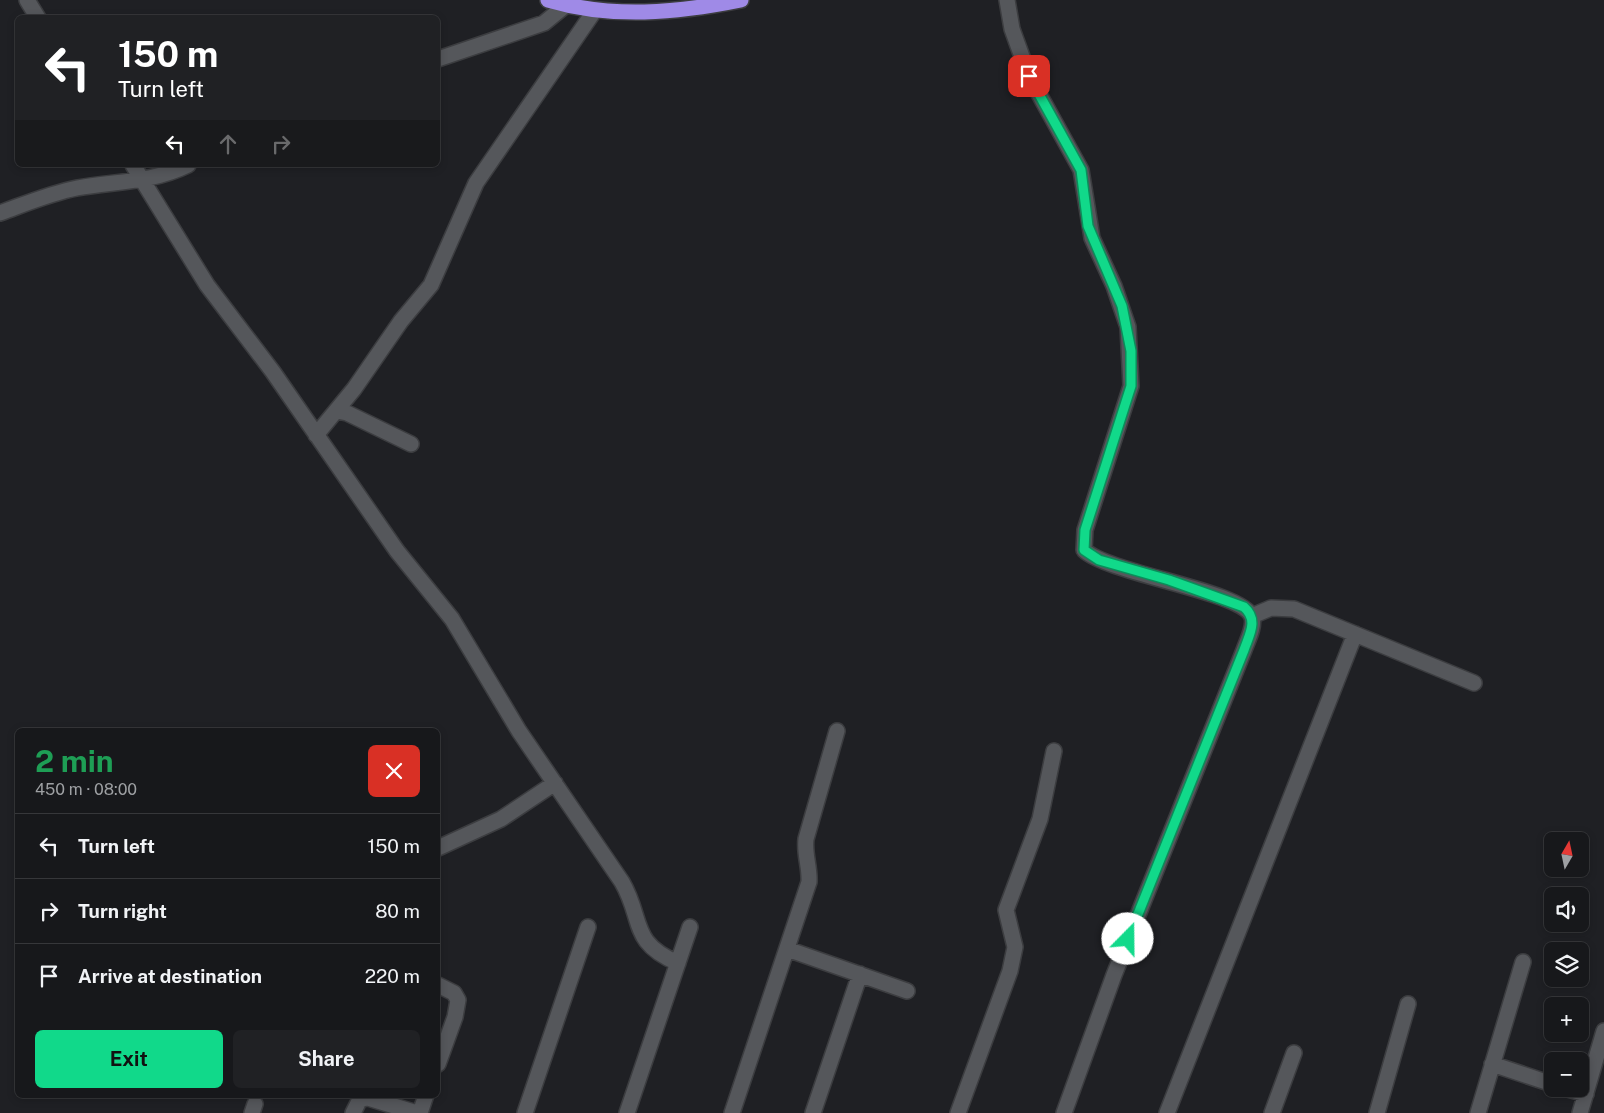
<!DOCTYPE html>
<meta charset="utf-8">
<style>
:root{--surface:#17181b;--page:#202124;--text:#f1f3f6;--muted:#9ea0a3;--line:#36373a;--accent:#11d98a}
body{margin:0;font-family:"Public Sans",sans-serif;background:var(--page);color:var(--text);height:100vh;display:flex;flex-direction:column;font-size:19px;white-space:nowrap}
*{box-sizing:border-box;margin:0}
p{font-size:16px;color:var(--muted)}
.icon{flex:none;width:28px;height:28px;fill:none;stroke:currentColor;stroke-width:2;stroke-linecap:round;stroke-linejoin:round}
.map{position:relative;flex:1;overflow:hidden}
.details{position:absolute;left:15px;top:728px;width:425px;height:370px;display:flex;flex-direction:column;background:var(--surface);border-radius:8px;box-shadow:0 2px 8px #0003,0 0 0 1px var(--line)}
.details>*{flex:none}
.banner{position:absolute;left:15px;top:15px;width:425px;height:152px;border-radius:8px;box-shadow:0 2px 8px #0003,0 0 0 1px var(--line);background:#202124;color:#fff;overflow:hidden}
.needle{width:32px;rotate:9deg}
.fabs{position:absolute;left:1544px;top:832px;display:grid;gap:10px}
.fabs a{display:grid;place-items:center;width:45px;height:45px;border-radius:8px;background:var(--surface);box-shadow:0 2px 8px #0003,0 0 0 1px var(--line);font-size:25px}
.pin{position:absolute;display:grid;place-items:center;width:42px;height:42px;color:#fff;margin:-21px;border-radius:10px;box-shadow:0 2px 8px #0006}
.me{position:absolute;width:55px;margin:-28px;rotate:22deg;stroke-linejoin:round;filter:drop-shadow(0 0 4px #0008)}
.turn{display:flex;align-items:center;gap:18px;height:105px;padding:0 20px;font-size:22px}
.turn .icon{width:65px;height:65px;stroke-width:2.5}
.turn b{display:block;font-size:35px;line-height:42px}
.lanes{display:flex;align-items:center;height:48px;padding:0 20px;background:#0003;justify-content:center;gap:25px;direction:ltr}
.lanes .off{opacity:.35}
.round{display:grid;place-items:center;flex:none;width:52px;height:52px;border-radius:8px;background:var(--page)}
.head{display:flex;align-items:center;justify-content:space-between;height:85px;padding:0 20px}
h1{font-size:30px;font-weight:700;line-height:38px;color:#1e9e55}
.button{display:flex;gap:10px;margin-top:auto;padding:10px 20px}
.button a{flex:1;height:58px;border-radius:8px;background:var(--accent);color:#111;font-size:20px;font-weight:700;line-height:58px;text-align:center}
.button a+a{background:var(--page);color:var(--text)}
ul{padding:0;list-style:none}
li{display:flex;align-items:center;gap:15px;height:65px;padding:0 20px;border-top:1px solid var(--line)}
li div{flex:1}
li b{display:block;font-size:19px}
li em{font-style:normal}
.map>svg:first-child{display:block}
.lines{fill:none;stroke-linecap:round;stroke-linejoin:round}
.minor-casing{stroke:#3c3d40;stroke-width:18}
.highway-casing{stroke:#3c3d40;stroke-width:18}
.minor{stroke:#55575b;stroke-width:15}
.highway{stroke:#9f8ae7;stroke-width:15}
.route-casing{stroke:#0b8d5a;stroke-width:12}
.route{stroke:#11d98a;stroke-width:9}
</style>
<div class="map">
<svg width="1604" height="1113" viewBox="0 0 1604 1113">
<rect width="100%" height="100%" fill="#1f2024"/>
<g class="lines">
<!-- minor casing -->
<g class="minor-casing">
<path id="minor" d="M27,0l11,18
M1007,0l5,29 17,47 52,94 11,68 22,48 14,41 3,59 -46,144 -1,20c25,24 159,41 168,67 3,10 -5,24 -8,33l-130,325 -50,138
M438,59l106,-36 22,-18
M133,165l74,120 66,87 124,179 55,68 67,112 103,151c22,38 7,60 56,81
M0,213c25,-9 51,-20 77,-25 39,-7 74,-5 111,-23
M337,411l10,2 64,31
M316,435l38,-46 47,-68 30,-36 45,-102 119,-173
M1252,616l19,-8 23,1 180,74
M438,848l63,-29 54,-36
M787,949l120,42
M438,985l16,8 4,7 -3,17 -17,47
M1492,1064l60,20
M1568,1089l18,5
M252,1113l3,-9
M353,1113l7,-14 8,-1 49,15
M420,1113l6,-18
M525,1113l63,-186
M627,1113l63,-186
M732,1113l77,-231c1,-15 -5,-28 -3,-43l31,-108
M813,1113l47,-139
M958,1113l52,-142 5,-24 -9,-37 34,-91 14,-68
M1167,1113l188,-479
M1272,1113l22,-60
M1377,1113l31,-109
M1478,1113l45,-151
M1580,1113l24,-82"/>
</g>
<!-- highway casing -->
<g class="highway-casing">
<path id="highway" d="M548,0c64,19 129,13 193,0"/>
</g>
<!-- minor -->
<use href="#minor" class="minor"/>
<!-- highway -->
<use href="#highway" class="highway"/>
</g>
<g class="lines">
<!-- route casing -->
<g class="route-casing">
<path id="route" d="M1029,76l52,94 7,56 34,80 9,45v35l-46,144 -1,20 15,10 70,20 75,27c15,13 5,28 0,43l-116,289"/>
</g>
<!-- route -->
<use href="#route" class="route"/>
</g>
</svg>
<div class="fabs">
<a><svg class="needle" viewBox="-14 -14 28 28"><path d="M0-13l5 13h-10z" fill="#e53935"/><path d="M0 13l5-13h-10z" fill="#9ea0a3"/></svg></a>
<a><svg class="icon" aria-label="sound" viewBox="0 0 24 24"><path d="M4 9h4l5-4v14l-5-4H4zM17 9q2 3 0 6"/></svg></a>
<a><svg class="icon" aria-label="layers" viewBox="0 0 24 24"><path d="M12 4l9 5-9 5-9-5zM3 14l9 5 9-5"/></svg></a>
<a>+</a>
<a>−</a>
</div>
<div class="pin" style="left:1029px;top:76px;background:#d93025"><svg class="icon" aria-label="arrive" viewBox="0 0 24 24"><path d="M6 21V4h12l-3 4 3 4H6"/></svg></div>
<svg class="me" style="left:1128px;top:939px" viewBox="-20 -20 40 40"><circle r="19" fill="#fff"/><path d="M0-13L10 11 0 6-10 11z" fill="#11d98a"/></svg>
<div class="banner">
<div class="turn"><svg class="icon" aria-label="left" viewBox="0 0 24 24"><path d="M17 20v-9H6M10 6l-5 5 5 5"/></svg><div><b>150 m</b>Turn left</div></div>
<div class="lanes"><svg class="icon" aria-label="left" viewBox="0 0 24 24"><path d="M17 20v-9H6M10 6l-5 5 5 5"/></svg><svg class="icon off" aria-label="ahead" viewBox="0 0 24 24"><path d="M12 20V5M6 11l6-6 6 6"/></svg><svg class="icon off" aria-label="right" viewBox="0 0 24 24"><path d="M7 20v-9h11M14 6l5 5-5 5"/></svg></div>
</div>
<section class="details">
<div class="head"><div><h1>2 min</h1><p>450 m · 08:00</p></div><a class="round" style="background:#d93025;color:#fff"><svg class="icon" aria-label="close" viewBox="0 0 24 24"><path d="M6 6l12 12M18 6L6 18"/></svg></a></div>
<ul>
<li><svg class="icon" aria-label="left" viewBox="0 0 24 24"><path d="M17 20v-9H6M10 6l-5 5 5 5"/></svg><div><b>Turn left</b></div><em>150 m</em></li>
<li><svg class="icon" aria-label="right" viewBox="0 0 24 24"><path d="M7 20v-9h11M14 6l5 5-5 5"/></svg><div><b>Turn right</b></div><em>80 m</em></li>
<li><svg class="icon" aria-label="arrive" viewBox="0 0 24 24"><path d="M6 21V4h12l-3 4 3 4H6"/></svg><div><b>Arrive at destination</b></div><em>220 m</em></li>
</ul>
<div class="button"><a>Exit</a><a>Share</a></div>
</section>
</div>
